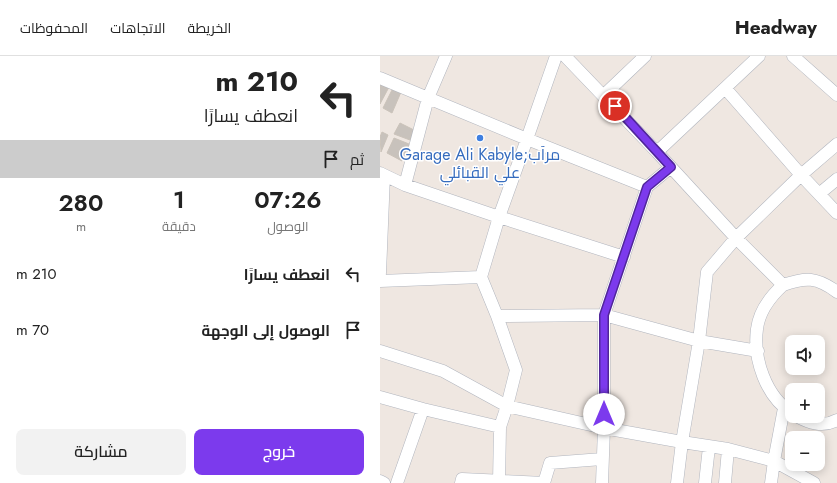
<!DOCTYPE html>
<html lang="ar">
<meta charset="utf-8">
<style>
:root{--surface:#fff;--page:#f2f2f2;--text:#222;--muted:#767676;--line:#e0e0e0;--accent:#7c3aed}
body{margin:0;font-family:Jost,Cairo,sans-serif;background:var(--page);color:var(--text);direction:rtl;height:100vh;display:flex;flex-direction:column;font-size:15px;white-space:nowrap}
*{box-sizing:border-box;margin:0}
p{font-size:13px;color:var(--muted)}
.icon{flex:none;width:22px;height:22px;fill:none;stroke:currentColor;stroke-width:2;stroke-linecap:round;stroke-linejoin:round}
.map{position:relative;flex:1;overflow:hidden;direction:ltr}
.drawer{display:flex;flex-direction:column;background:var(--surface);width:380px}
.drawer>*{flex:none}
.banner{background:#fff;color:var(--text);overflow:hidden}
.tools{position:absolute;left:405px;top:279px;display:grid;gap:8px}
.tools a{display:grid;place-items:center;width:40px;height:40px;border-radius:8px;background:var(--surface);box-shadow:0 2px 10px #0003;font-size:20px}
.pin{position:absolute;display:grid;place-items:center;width:34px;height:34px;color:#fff;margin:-17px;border:2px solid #fff;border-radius:50%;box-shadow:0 1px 4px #0007}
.me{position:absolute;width:44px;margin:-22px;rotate:0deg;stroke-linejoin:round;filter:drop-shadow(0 0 3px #0008)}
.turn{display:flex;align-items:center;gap:14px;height:84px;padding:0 16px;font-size:18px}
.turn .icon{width:52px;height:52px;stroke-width:2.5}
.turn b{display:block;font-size:28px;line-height:34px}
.then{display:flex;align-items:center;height:38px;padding:0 16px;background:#0003;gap:8px;font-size:15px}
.eta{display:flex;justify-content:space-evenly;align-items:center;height:68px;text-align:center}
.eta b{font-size:24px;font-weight:600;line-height:28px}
.cta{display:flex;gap:8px;margin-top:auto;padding:8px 16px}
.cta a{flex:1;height:46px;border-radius:8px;background:var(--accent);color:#fff;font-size:16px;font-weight:600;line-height:46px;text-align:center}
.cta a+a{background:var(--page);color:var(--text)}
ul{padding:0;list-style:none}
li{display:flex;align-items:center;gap:12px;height:56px;padding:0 16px}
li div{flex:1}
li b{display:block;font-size:15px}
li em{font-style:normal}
header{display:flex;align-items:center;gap:24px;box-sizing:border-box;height:56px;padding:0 20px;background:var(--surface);border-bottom:1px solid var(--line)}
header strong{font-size:19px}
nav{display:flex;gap:22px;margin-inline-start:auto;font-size:14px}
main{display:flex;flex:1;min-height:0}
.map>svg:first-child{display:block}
.building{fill:#c8c2bc;stroke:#cbc3ba}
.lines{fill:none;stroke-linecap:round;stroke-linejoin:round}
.minor-casing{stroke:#b1b5be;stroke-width:13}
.minor{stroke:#fff;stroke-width:12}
.route-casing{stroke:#51269a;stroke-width:10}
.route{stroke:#7c3aed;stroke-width:7}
.shop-dot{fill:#3f7fe0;stroke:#fff;stroke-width:1.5}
.labels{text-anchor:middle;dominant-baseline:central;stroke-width:3;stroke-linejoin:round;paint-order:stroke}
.shop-label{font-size:16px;fill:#366cbe;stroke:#fff}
</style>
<header>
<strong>Headway</strong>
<nav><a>الخريطة</a><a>الاتجاهات</a><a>المحفوظات</a></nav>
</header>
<main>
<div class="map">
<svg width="457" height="427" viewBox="0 0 457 427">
<rect width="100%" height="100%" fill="#efe7e1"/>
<!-- building -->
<path class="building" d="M2,27l7,4 -9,17v-18z
M13,32l8,4 -9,21 -9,-5z
M20,67l14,7 -4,10 -16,-6z
M2,76l6,3 -7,17 -1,-15z
M14,82l15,6 -7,17 -15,-8z"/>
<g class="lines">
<!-- minor casing -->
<g class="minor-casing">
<path id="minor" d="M66,0l-18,42 99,41 29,-83
M185,0l92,96
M413,0l44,39
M0,22l48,20 -23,87 94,32 28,-78 120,48
M345,32l76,87 36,-31
M224,39l41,-39
M291,111l-24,20 -43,128 95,26 8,-69 29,-34 -79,-86 102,-96
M0,117l25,12
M439,138l18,-15
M457,157l-36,-38 -65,63 47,47c23,-8 34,-8 54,7
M0,217l4,-98
M0,225l101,-4
M403,229c-12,11 -24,27 -26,44 -4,30 9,68 35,84
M117,260l-16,-39 18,-60 125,40
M0,295l63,20 64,35 9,-36 -19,-54 107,-1v113l78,14 -5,41
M378,295l-59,-10 -17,101 46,7 46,12 -3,22
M0,341l43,12 -26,74
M404,352l-10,53 40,22
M43,353l77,18
M416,360c13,7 27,12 41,4
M0,425l4,2
M81,427l1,-4 82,4
M119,427l1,-56 7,-21 97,22 -2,55
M164,427l6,-20 52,-4
M325,427l4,-36
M345,427l3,-34"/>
</g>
<!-- minor -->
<use href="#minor" class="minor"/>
</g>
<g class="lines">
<!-- route casing -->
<g class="route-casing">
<path id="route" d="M224,358v-99l43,-128 24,-20 -56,-61"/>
</g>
<!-- route -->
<use href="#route" class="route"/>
</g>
<!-- markers -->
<circle class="shop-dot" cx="100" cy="82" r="4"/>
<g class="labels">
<!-- shop labels -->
<g class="shop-label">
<text x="100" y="98">Garage Ali Kabyle;مرآب<tspan x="100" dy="18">علي القبائلي</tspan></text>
</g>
</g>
</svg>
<div class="tools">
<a><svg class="icon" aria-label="sound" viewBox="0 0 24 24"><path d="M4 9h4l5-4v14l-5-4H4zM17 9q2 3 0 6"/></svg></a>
<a>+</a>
<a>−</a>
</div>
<div class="pin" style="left:235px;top:50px;background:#d93025"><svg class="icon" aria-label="arrive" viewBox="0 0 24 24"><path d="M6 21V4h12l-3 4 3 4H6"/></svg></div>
<svg class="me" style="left:224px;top:358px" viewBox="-20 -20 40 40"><circle r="19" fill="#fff"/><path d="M0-13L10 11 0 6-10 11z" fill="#7c3aed"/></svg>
</div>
<section class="drawer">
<div class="banner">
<div class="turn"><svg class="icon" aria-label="left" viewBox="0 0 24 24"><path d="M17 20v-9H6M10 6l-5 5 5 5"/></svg><div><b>210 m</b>انعطف يسارًا</div></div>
<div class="then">ثم<svg class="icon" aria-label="arrive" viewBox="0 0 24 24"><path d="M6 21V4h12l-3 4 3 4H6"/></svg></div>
</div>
<div class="eta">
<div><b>07:26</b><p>الوصول</p></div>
<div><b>1</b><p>دقيقة</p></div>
<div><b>280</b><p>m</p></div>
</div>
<ul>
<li><svg class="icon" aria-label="left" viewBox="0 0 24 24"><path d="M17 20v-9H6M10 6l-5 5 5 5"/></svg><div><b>انعطف يسارًا</b></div><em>210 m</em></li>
<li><svg class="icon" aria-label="arrive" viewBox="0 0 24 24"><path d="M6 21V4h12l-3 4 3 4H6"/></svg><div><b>الوصول إلى الوجهة</b></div><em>70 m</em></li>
</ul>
<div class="cta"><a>خروج</a><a>مشاركة</a></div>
</section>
</main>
